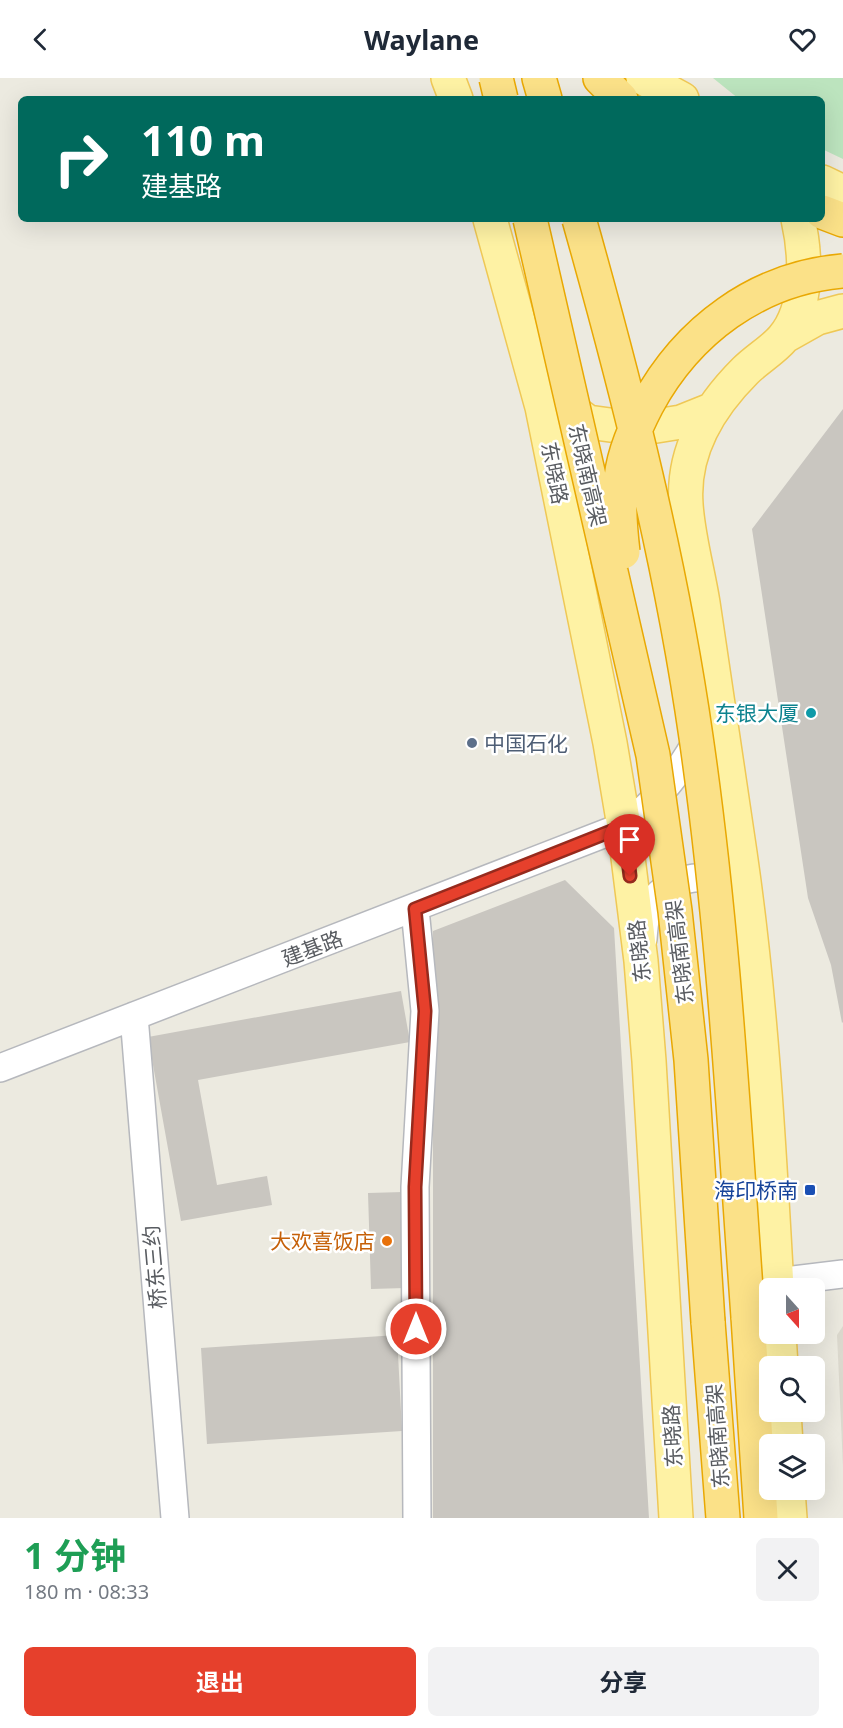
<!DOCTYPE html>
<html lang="zh">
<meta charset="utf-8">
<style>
:root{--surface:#fff;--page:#f2f2f3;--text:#1f2937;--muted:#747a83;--accent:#e6402c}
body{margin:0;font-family:"Noto Sans","Noto Sans SC",sans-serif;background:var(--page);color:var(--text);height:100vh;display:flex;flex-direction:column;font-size:22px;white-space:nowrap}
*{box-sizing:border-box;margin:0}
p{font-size:20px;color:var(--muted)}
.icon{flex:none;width:33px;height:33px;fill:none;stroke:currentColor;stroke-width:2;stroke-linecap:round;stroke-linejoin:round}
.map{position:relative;height:1440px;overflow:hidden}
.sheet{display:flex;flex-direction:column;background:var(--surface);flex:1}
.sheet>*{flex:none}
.banner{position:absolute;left:18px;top:18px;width:807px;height:126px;border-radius:9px;box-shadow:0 6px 24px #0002;background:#00695c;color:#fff;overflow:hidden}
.needle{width:39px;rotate:159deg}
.fabs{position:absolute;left:759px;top:1200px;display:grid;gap:12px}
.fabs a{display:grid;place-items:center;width:66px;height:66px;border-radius:9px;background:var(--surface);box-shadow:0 6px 24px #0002;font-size:30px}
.pin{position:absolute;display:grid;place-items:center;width:51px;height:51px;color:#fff;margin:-62px -26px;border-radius:50% 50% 50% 0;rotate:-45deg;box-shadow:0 0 6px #0007}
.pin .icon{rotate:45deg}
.me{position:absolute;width:66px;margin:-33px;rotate:0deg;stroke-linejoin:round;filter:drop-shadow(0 0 4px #0008)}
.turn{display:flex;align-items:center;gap:21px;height:126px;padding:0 24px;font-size:27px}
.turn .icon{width:78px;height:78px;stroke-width:2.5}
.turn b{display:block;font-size:42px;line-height:51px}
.round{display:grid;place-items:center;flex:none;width:63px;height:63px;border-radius:9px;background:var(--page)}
.overview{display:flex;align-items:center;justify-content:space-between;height:102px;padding:0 24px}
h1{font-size:36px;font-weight:700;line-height:45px;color:#1e9e55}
.cta{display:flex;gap:12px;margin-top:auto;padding:12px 24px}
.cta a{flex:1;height:69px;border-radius:9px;background:var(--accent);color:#fff;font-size:24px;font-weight:700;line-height:69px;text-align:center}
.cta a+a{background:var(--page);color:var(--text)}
header{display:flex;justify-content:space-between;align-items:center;height:78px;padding:0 24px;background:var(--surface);font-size:27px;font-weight:700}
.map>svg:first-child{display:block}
.education{fill:#dcd9ce}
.green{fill:#bce4be}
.building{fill:#c9c6c0}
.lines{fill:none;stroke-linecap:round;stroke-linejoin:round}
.minor-casing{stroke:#b6b8bd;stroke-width:30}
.major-casing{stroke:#efc856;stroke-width:36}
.highway-casing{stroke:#e9a803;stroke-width:36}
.minor{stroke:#fff;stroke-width:27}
.major{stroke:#fef2a4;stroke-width:33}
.highway{stroke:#fbe188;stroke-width:33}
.highway-bridge-casing{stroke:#e9a803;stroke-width:36;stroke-linecap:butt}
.highway-bridge{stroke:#fbe188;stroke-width:33}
.route-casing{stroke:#962a1d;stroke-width:15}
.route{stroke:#e6402c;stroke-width:10}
.culture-dot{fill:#0f9aa8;stroke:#fff;stroke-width:2}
.service-dot{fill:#5c6f8a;stroke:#fff;stroke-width:2}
.transit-dot{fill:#1a4fb4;stroke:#fff;stroke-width:2}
.food-dot{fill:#e8710a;stroke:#fff;stroke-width:2}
.labels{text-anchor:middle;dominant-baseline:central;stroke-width:5;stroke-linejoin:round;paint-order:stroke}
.street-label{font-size:21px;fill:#595c61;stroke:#fff}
.culture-label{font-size:21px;fill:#0d838f;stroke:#fff;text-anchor:end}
.service-label{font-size:21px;fill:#4e5e75;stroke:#fff;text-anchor:start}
.transit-label{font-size:21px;fill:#164399;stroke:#fff;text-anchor:end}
.food-label{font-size:21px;fill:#c56008;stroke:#fff;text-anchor:end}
</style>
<header><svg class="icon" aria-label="back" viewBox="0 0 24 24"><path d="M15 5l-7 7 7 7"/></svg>Waylane<svg class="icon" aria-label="heart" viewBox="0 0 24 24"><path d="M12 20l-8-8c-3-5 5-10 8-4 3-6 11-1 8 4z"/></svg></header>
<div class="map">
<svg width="843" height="1440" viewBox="0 0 843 1440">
<rect width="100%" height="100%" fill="#eceae0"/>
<!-- education -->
<path class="education" d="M843,1248v141l-6,-132z"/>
<!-- green -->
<path class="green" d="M713,0h130v81l-21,-10v-50h-83z"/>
<!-- building -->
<path class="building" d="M843,331v613l-1,1 -11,-58 -23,-67 -56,-369z
M565,802l49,48 35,590h-216v-587z
M401,913l9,51 -212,38 19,105 50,-9 5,29 -91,16 -33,-184z
M403,1114l2,96 -34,1 -3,-96z
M397,1257l5,96 -195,13 -6,-96z"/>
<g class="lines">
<!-- minor casing -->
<g class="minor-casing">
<path id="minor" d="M415,831l10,102 -10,176 2,331
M643,861c1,-11 1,-22 6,-32 15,-28 58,-40 82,-17
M134,938l41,502
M0,990l624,-242c35,-26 56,-55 77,-92
M777,1204l66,-8"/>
</g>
<!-- major casing -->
<g class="major-casing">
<path id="major" d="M448,0l8,21
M643,0l39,21
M822,104l21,10
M490,141l52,188 68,336 14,83 17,135 8,100 27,457
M785,258l32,-18 26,-7
M558,322l30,22 22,3 46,1 25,-4 30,-12
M777,1210c-8,-145 -16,-291 -37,-435 -12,-83 -24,-166 -37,-250 -5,-32 -15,-66 -17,-99 -4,-53 23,-97 59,-133 12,-12 28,-21 38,-33 26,-30 23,-84 15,-119
M779,1256l2,32
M784,1334l2,32
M788,1412l2,28"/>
</g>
<!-- highway casing -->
<g class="highway-casing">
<path id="highway" d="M539,0l6,21
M600,0l21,21
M822,134l21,8
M748,1239l13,201
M708,1244l15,196"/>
</g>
<!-- minor -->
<use href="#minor" class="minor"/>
<!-- major -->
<use href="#major" class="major"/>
<!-- highway -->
<use href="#highway" class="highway"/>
<!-- highway-bridge casing -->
<g class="highway-bridge-casing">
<path id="highway-bridge" d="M496,0l5,21
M530,141l123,536 22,156 16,149 17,262
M579,141c48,170 92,343 117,518 28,193 38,387 52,580
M623,474c-3,-25 -5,-49 -2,-74 3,-26 14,-50 26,-73 40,-74 110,-127 196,-134"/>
</g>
<!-- highway-bridge -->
<use href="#highway-bridge" class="highway-bridge"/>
</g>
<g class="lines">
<!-- route casing -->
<g class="route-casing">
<path id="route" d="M416,1251l-1,-142 10,-176 -10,-102 209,-83 6,50"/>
</g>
<!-- route -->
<use href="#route" class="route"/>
</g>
<!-- markers -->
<circle class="culture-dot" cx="811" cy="635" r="6"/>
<circle class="service-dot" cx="472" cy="665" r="6"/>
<rect class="transit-dot" x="804" y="1106" width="12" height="12" rx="3"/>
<circle class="food-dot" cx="387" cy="1163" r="6"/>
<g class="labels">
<!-- street labels -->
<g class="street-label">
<text transform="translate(555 395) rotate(79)">东晓路</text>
<text transform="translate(588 397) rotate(77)">东晓南高架</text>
<text transform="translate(312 870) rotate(-21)">建基路</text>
<text transform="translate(639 873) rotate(-96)">东晓路</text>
<text transform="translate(679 874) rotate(-97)">东晓南高架</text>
<text transform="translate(154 1189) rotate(-95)">桥东三约</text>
<text transform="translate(672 1358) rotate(-93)">东晓路</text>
<text transform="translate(717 1358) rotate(-94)">东晓南高架</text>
</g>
<!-- culture labels -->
<g class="culture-label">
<text x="799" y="635">东银大厦</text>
</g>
<!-- service labels -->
<g class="service-label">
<text x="484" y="665">中国石化</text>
</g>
<!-- transit labels -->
<g class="transit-label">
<text x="798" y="1112">海印桥南</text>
</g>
<!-- food labels -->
<g class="food-label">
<text x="375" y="1163">大欢喜饭店</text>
</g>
</g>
</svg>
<div class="fabs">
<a><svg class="needle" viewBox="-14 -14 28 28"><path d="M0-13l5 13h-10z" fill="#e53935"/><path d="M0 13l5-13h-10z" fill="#747a83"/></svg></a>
<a><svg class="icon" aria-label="search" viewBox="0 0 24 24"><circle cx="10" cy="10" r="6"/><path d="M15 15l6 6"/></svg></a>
<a><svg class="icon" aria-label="layers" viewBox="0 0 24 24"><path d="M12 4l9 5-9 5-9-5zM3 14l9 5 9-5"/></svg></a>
</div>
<div class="pin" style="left:630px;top:798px;background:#d93025"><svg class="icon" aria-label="arrive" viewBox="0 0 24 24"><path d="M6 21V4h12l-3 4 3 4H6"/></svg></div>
<svg class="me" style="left:416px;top:1251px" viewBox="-20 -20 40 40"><circle r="17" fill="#e6402c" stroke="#fff" stroke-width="3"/><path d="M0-11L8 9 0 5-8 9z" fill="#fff"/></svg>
<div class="banner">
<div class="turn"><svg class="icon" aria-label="right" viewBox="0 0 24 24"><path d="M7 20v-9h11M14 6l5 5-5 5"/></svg><div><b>110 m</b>建基路</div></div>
</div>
</div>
<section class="sheet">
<div class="overview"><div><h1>1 分钟</h1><p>180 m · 08:33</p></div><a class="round"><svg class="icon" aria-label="close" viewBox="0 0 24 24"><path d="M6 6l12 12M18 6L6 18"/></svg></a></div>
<div class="cta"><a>退出</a><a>分享</a></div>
</section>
